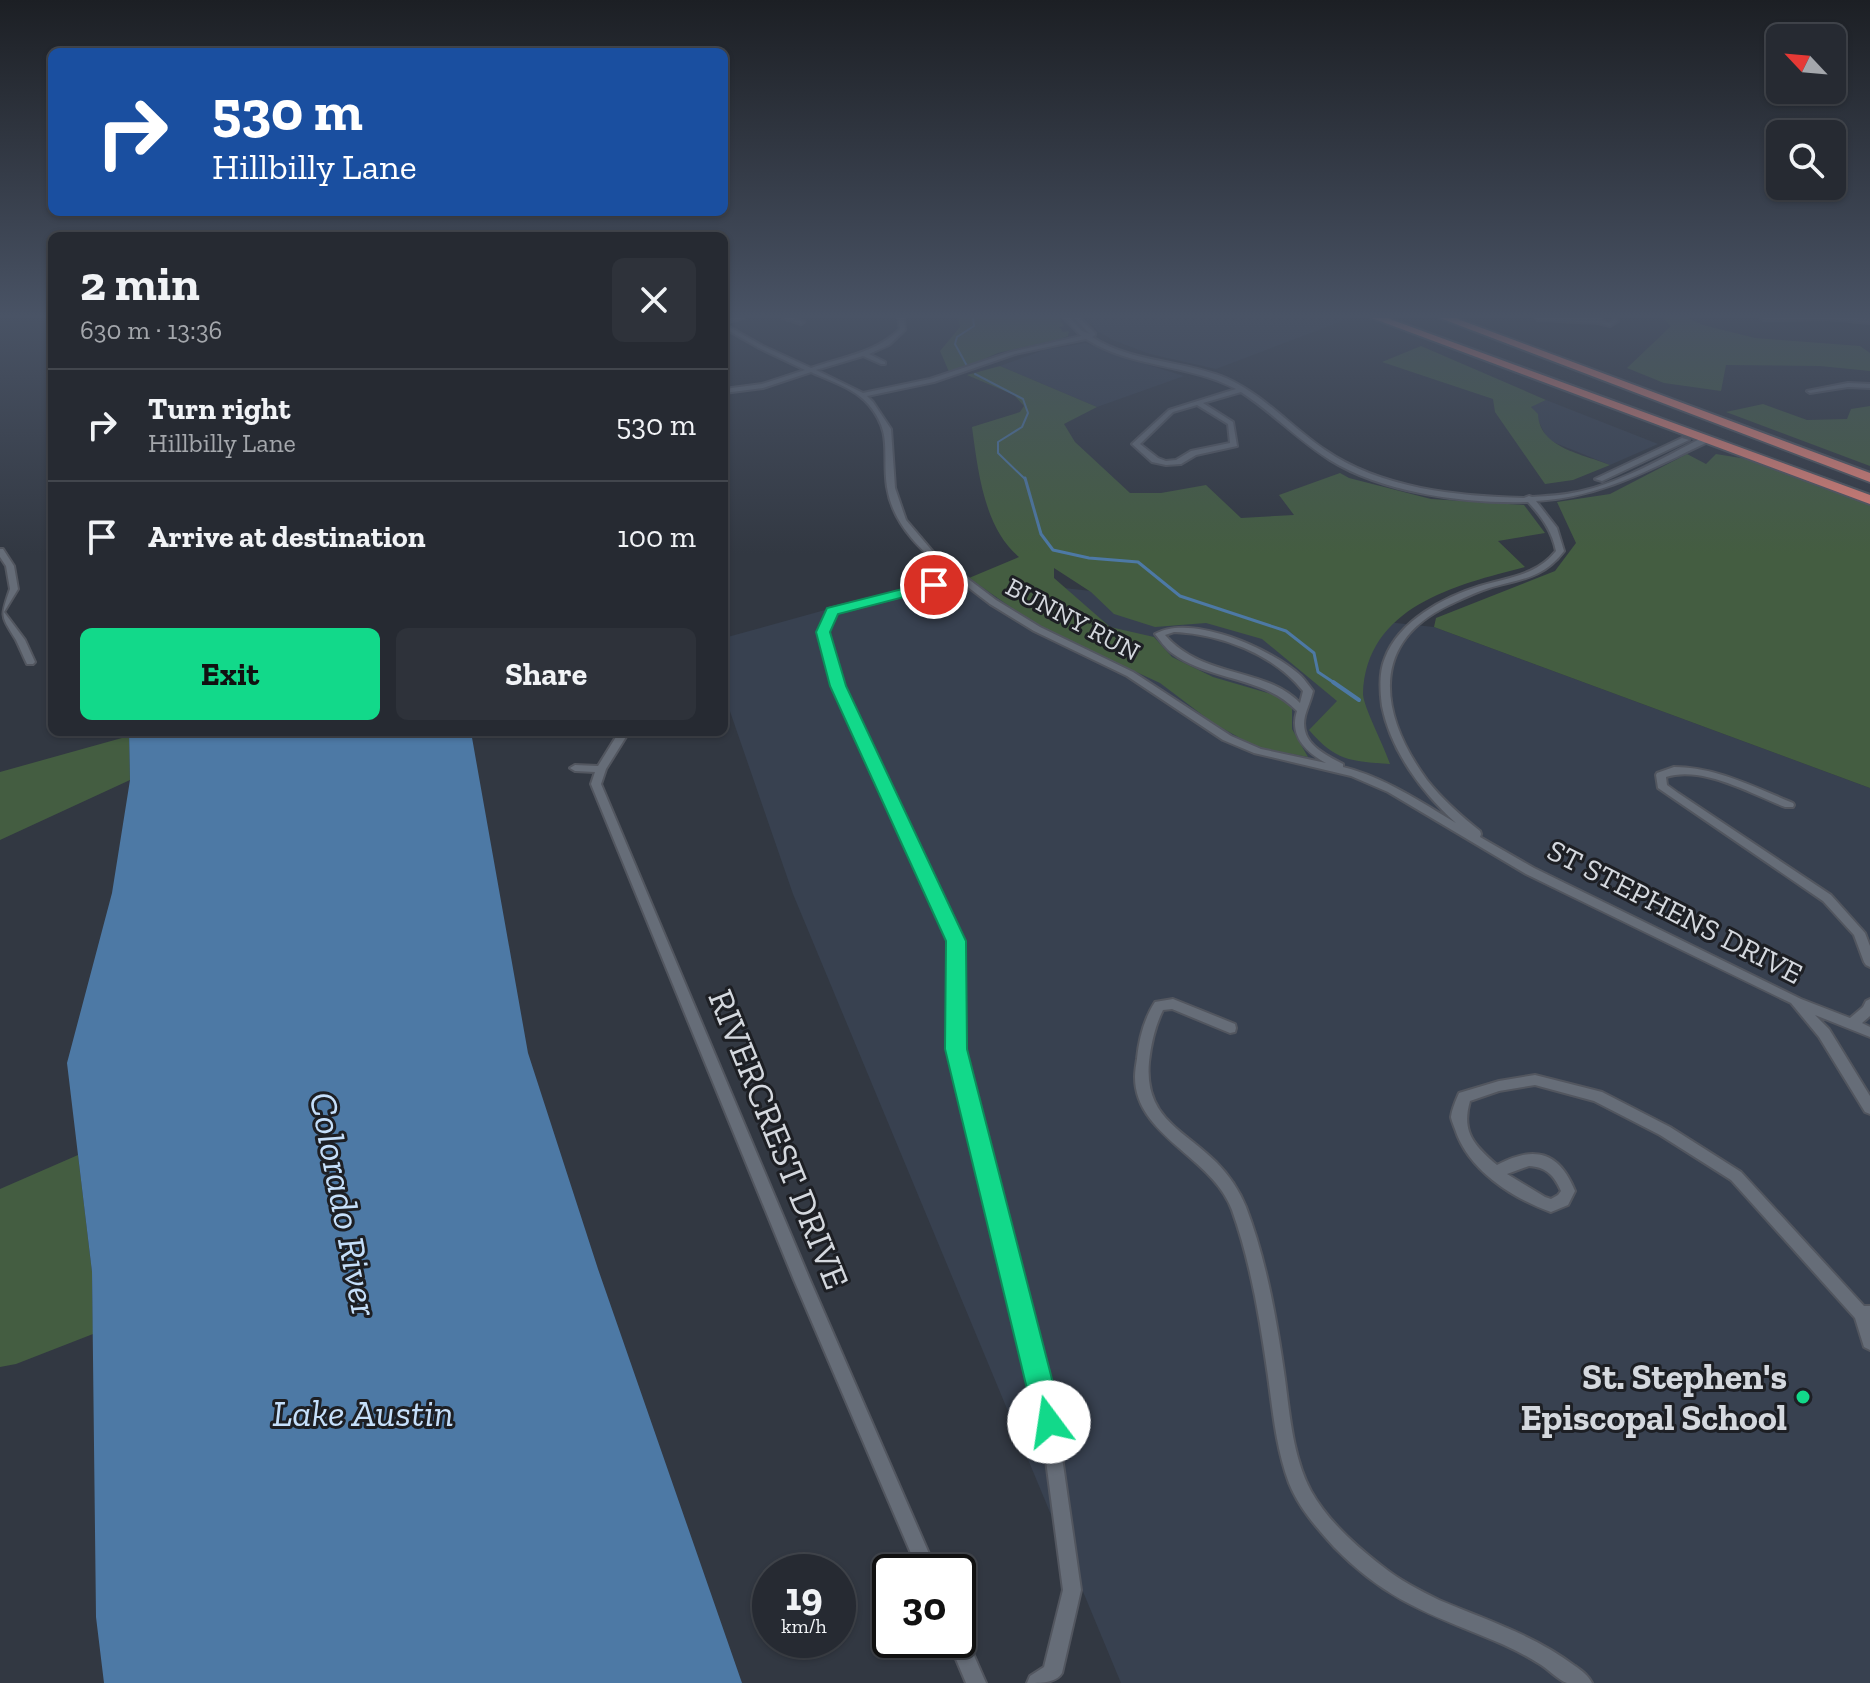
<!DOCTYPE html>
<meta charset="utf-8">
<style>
:root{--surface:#262a32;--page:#2e323a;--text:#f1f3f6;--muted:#a4a7ac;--line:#42464d;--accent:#12d98a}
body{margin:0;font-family:"Zilla Slab",serif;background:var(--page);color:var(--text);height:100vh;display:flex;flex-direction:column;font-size:30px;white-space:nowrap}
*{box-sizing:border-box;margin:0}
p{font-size:26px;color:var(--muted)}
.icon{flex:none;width:44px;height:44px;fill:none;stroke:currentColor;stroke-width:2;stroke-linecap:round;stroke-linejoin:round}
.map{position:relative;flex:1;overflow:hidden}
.panel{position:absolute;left:48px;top:232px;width:680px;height:504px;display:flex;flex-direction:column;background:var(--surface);border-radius:12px;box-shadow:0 2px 6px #0004,0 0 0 2px var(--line)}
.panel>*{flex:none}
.guide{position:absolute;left:48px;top:48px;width:680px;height:168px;border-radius:12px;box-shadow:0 2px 6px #0004,0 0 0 2px var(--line);background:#1a4fa0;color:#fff;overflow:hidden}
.needle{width:52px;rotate:296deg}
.fabs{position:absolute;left:1766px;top:24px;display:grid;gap:16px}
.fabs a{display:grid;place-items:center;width:80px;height:80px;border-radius:12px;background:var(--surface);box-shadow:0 2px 6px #0004,0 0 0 2px var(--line);font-size:40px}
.speed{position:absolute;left:752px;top:1554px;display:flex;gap:16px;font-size:40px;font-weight:700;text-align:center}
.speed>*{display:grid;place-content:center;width:104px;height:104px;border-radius:50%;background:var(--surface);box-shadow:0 2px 6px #0004,0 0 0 2px var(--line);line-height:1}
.speed small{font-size:20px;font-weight:400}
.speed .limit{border:4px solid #111;border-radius:12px;background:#fff;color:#111}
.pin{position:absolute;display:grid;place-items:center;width:68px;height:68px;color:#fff;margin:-34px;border:4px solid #fff;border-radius:50%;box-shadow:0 2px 8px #0007}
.me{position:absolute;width:88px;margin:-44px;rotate:346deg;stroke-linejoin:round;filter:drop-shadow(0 0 6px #0008)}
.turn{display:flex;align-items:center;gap:28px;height:168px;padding:0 32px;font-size:36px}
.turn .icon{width:104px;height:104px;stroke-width:2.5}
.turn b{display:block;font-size:56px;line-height:68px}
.round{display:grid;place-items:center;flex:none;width:84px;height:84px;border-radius:12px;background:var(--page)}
.summary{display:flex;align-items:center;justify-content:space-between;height:136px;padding:0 32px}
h1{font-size:48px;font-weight:700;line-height:60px}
.action{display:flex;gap:16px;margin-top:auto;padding:16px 32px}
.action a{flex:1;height:92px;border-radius:12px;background:var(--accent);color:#111;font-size:32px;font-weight:700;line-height:92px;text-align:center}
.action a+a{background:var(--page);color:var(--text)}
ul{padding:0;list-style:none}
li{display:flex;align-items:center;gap:24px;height:112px;padding:0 32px;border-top:2px solid var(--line)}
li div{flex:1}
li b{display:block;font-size:30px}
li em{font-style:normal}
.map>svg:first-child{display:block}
.built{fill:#384150}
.green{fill:#445d41}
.water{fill:#4d79a5}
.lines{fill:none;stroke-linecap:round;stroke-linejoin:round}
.stream-far2{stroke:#4d79a5;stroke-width:2}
.stream-far1{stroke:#4d79a5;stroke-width:3}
.stream{stroke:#4d79a5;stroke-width:4}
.street-casing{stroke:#52565f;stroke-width:4}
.highway-casing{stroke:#52565f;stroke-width:4}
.street{fill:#666d78;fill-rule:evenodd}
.highway{fill:#e38277;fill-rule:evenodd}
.route{fill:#12d98a;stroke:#0c8d5a;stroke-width:2}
.poi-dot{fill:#12d98a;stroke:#1d1f24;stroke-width:3}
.labels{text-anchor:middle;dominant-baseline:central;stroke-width:6;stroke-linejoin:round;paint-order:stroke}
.far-street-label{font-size:26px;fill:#d4d8de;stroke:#1d1f24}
.street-label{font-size:30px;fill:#d4d8de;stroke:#1d1f24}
.near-street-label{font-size:36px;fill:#d4d8de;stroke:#1d1f24}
.near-poi-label{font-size:36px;font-weight:bold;fill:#d4d8de;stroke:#1d1f24;text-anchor:end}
.near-water-label{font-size:38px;font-style:italic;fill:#c5dffa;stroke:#1d1f24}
</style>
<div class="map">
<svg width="1870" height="1683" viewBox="0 0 1870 1683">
<rect width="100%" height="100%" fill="#323842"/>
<!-- built -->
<path class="built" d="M1088,318h262l-134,51 -66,-15 -35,-13 -18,-10 -10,-11z
M1086,343l43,16 55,17 -87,31 -97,-41 44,-16z
M1546,400l112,44 -48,21 -62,-25 -17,-34z
M969,578l465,49 436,161v895h-749l-328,-789 -69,-200v-56l101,-28z"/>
<!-- green -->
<path class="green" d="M958,318h101l5,8 -5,1 4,5 6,-1 -1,5 -8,3 -62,14 -48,21 -10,-23 20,-24z
M1663,318h25l15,7 52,13 105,8 10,7v18l-50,-5 -94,-1 -5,26 -57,-8 -37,-15 44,-42z
M1421,346l125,54 -15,7 7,7c1,34 45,40 72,51l-37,15 -28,4 -50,-72 -2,-13 -111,-37z
M1000,366l97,41 -33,17 11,18 55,51h31l45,-8 35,33 53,-3 -15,-20 61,-22 9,5 82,21 93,6 21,28 -47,8 27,26c-69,18 -159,39 -162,127 0,12 22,54 27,70 -41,-3 -54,-3 -81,-34l28,-29 -75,-62 -56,-16 -51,4 -41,-13 -23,-22 -37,-24v10l56,49 44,10 18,20 41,20 72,21 7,9v22l16,28 -52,-10 -43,-24 -53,-40 -121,-56 -70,-49 50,-21c-35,-29 -41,-86 -47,-130l48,-15 4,-6 -10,-11 -47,-20z
M1763,404l44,16 40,-1 4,-10 19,-3v60l-144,-54z
M1687,454l19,10 10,-10 43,7 111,41v286l-436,-161 2,-9 119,-47 21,-28 -19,-41 53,-8z
M129,736l1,44 -130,60v-68z
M78,1155l14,117 1,62 -77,30 -16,3v-178z"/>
<!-- water -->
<path class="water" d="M129,732h342l57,321 70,216 144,414h-638l-8,-66 -4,-345 -25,-209 45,-170 18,-113z"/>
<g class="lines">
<!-- stream-far2 -->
<path class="stream-far2" d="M967,366l-12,-22 2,-7 17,-11 -1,-8
M975,374l48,25 5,14 -6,14 -24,15v11l28,27"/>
<!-- stream-far1 -->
<path class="stream-far1" d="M1025,478l16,56 12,16 36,8 49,4 42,34 106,35 28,22 4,19 18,12"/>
<!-- stream -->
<path class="stream" d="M1333,682l26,18"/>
<!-- street casing -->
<g class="street-casing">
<path id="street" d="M730,318h14l-20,5v-4z
M783,318h10l11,4 -3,2z
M898,318h6l1,12 -16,15 -20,9 16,8v2h-4l-18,-8 -47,14 47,23 67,-14 81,-27 70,-16 -17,-18h6l12,13 8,3 -16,-16h6l15,15v2l-3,2c40,26 91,23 134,41 38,17 65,49 99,72 57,39 132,46 199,48l5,-2 3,1c17,-1 34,-2 50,-6 42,-10 82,-34 120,-53h6v4c-58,27 -106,55 -172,59l21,27 7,23c-21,28 -44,28 -75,37 -13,4 -27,11 -40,17 -82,39 -68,112 -22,175 15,19 34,36 53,51l1,3 -1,3 54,31 267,131 49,19 13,-11 3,-6 4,-2v17l-8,7 8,4v10l-55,-22 14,14 41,67v18l-5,-2 -46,-75 -28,-34 -265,-129 -138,-82 -37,-16 -97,-23 -31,-13 -96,-64 -93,-45 -44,-27 -30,-23 -124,32 -9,19 16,54 119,255 1,108 94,373 24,168 -19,83c-6,10 -21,10 -35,10l3,-7 14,-9 19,-77 -22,-168 -92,-373 1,-108 -117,-255 -14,-54 10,-23 126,-31c-30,-24 -62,-51 -68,-91 -5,-34 6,-53 -18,-82 -14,-17 -39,-24 -58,-33l-48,16 -39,5v-4l38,-5 43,-14 -46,-22 -35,-20v-4l39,22 48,22c31,-11 65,-15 89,-39zM1086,339c45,29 103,25 150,50l-67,21 -37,34 20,18 14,3 15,-1 15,-9 41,-9 -4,-24 -30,-19 38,-11c31,20 57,48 89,68 53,33 136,44 198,42 14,15 24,29 28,49 -20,25 -48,26 -76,35 -36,11 -81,35 -95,72 -6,14 -5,33 -3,48 9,45 40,87 74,117 -35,-21 -72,-46 -113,-56v-3c-20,-10 -44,-22 -38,-48 2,-8 6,-16 8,-25 -4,-5 -8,-11 -12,-15 -29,-27 -110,-63 -146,-42 5,6 10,14 17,19 37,28 92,23 125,58 -8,25 9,41 29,52l-65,-14 -30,-13 -98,-64 -93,-45 -44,-27 -62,-47 -28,-33 -11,-32 -4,-59 -18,-27 -6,-6 67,-14 81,-28zM1197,405l31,19 2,19 -39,8 -15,9 -10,1 -8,-3 -18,-14 33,-32zM1174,632c46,2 100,22 129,59l-3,12c-34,-36 -97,-24 -135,-68z
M1535,318h67l-1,2 8,2 6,-3 3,2 -8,5 -12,-3 -60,-3z
M1761,318h94l15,1v4l-42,-4 -64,1z
M1848,383l22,1v4l-22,-1 -38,6 -3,-2z
M1682,438l7,2 -87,41 -7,-2z
M0,549h3l11,17 4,23 -14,23 21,28 10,22 -2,2h-6c-4,-8 -7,-16 -11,-24 -15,-25 -16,-22 -6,-51l-4,-23 -6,-9z
M619,732h10l-23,37 -5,15 209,496 127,292h-18l-125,-292 -203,-496 4,-12 -20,-1 -5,-3 5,-3 23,1z
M1674,767c42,0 80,20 119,36l1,2 -1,2h-8c-33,-13 -83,-42 -119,-30l1,8 11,8 153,102 34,38 5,13v21l-4,-2 -2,-3 -10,-27 -31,-34 -165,-113 -2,-13 1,-2z
M1173,999l62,25 1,4 -1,4 -5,1 -58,-24 -9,1c-8,16 -12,34 -14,52 -5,56 34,67 67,100 13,13 23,28 30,45 21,55 31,115 39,172 5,38 8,78 26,112 16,29 45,55 71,75 17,14 37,24 57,34 47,20 95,35 136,66 7,5 13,9 17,17 -8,0 -18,0 -25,0 -8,-2 -21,-16 -29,-20 -19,-12 -40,-21 -60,-29 -60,-24 -98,-40 -144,-87 -18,-20 -35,-39 -45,-64 -13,-35 -16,-71 -21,-107 -8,-56 -17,-113 -36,-166 -19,-53 -97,-74 -97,-133 0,-6 1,-12 2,-18 2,-20 7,-40 18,-57z
M1535,1075l67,17 68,35 71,45 123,134h6v44l-6,-3 -9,-29 -124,-138 -71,-45 -66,-34 -59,-16 -36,6 -29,10c-9,31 4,44 27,64 37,-20 62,-14 78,26l-7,14 -17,7c-39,-14 -83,-42 -96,-83 -1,-3 -4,-10 -4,-12 1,-8 5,-17 8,-24l40,-12zM1529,1166c17,1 25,9 32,25l-3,4 -7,4 -6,-2 -38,-23z
M958,1631l6,2 22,50h-20l-18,-43h10z"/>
</g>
<!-- highway casing -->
<g class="highway-casing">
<path id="highway" d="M1372,318h15l483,177v9z
M1440,318h15l415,155v9z"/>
</g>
<!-- street -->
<use href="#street" class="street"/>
<!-- highway -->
<use href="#highway" class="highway"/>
</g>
<!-- sky -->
<linearGradient id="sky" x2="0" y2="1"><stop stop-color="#1c1f24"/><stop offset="0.57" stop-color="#495365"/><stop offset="1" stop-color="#495365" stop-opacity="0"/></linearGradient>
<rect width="1870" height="554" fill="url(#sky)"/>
<!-- route -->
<path class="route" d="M934,581l7,4 -2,3 -101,26 -8,18 16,54 120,255 1,108 96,373 -4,10 -10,4 -10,-4 -4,-10 -90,-373 1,-108 -116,-255 -14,-54 11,-24z"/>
<!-- markers -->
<circle class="poi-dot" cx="1803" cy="1397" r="8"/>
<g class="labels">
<!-- far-street labels -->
<g class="far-street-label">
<text transform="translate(1073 619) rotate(28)">BUNNY RUN</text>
</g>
<!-- street labels -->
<g class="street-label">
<text transform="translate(1675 912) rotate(27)">ST STEPHENS DRIVE</text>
</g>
<!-- near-street labels -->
<g class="near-street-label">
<text transform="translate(779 1139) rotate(68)">RIVERCREST DRIVE</text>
</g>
<!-- near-poi labels -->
<g class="near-poi-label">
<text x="1787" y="1376">St. Stephen's<tspan x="1787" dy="41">Episcopal School</tspan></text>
</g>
<!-- near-water labels -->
<g class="near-water-label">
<text transform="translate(344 1204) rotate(79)">Colorado River</text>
<text x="363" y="1413">Lake Austin</text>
</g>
</g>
</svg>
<div class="fabs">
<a><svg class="needle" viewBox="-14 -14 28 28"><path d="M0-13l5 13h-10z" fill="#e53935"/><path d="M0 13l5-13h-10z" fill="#a4a7ac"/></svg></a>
<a><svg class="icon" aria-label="search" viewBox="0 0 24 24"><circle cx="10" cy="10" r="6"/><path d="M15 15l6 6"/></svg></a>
</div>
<div class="speed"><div>19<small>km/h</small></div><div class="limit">30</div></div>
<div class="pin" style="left:934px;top:585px;background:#d93025"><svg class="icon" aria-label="arrive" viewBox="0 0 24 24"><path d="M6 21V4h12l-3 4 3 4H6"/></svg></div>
<svg class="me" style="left:1049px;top:1422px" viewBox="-20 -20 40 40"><circle r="19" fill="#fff"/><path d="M0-13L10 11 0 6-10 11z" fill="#12d98a"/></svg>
<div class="guide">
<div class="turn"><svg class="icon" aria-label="right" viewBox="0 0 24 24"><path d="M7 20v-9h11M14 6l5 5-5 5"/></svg><div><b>530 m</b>Hillbilly Lane</div></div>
</div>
<section class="panel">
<div class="summary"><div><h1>2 min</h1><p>630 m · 13:36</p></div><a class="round"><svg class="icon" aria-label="close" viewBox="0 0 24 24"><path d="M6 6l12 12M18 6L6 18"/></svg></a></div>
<ul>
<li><svg class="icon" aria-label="right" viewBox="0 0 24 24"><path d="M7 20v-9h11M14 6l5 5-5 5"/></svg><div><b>Turn right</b><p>Hillbilly Lane</p></div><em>530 m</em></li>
<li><svg class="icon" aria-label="arrive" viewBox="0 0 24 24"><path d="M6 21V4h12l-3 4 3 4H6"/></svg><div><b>Arrive at destination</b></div><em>100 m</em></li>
</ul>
<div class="action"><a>Exit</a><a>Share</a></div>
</section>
</div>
